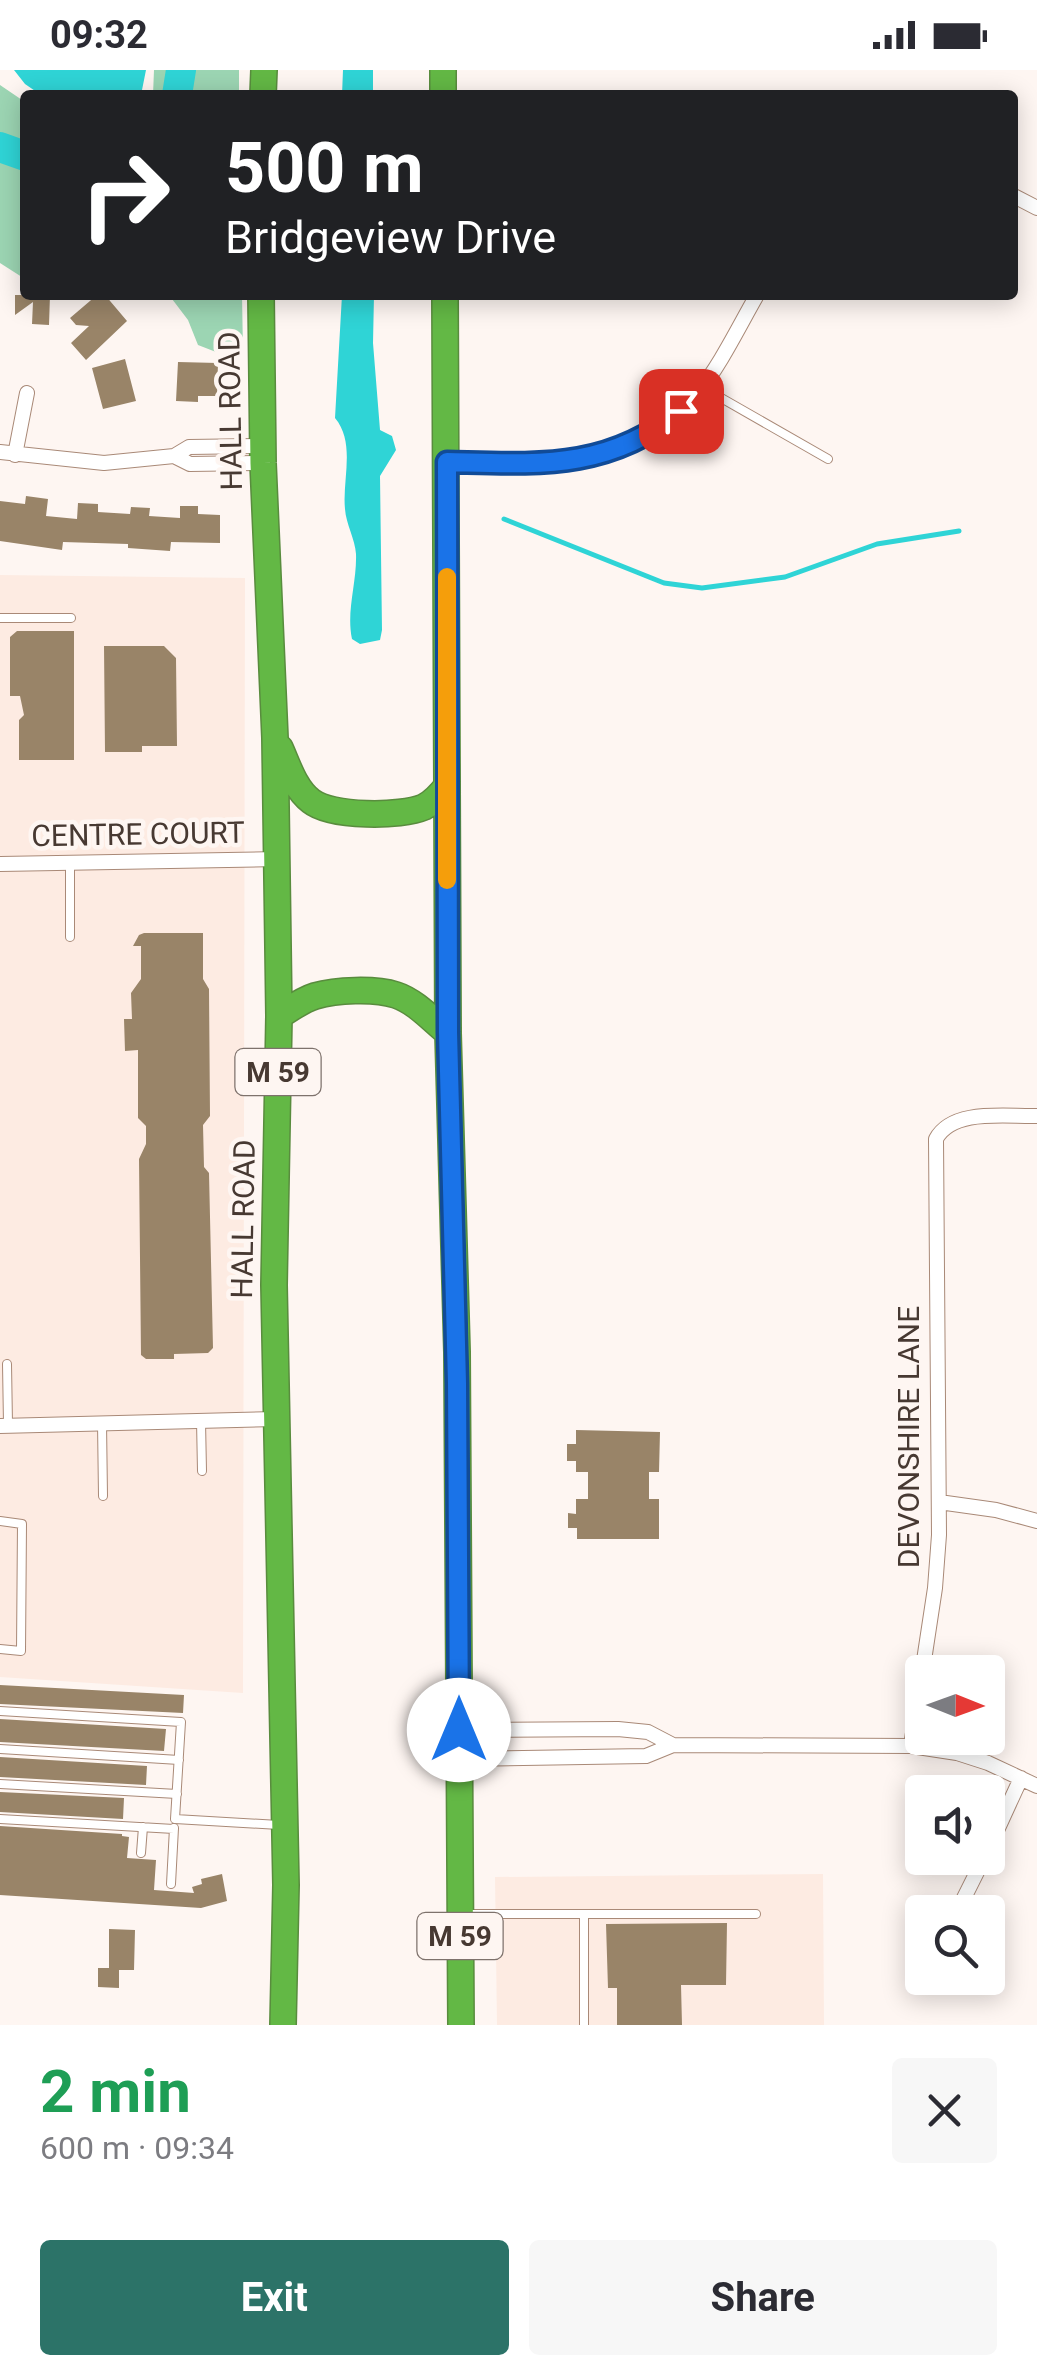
<!DOCTYPE html>
<meta charset="utf-8">
<style>
:root{--surface:#fff;--page:#f7f7f7;--text:#2b2b33;--muted:#7c7c81;--accent:#2c7368}
body{margin:0;font-family:Roboto,sans-serif;background:var(--page);color:var(--text);height:100vh;display:flex;flex-direction:column;font-size:38px;white-space:nowrap}
*{box-sizing:border-box;margin:0}
p{font-size:32px;color:var(--muted)}
.icon{flex:none;width:55px;height:55px;fill:none;stroke:currentColor;stroke-width:2;stroke-linecap:round;stroke-linejoin:round}
.map{position:relative;height:1955px;overflow:hidden}
.panel{display:flex;flex-direction:column;background:var(--surface);flex:1}
.panel>*{flex:none}
.guide{position:absolute;left:20px;top:20px;width:998px;height:210px;border-radius:10px;box-shadow:0 5px 25px #0003;background:#202124;color:#fff;overflow:hidden}
.needle{width:65px;rotate:91deg}
.buttons{position:absolute;left:905px;top:1585px;display:grid;gap:20px}
.buttons a{display:grid;place-items:center;width:100px;height:100px;border-radius:10px;background:var(--surface);box-shadow:0 5px 25px #0003;font-size:50px}
.pin{position:absolute;display:grid;place-items:center;width:85px;height:85px;color:#fff;margin:-42px;border-radius:20px;box-shadow:0 5px 15px #0006}
.me{position:absolute;width:110px;margin:-55px;rotate:0deg;stroke-linejoin:round;filter:drop-shadow(0 0 8px #0008)}
.turn{display:flex;align-items:center;gap:35px;height:210px;padding:0 40px;font-size:45px}
.turn .icon{width:130px;height:130px;stroke-width:2.5}
.turn b{display:block;font-size:70px;line-height:85px}
.round{display:grid;place-items:center;flex:none;width:105px;height:105px;border-radius:10px;background:var(--page)}
.summary{display:flex;align-items:center;justify-content:space-between;height:170px;padding:0 40px}
h1{font-size:60px;font-weight:700;line-height:75px;color:#1e9e55}
.primary-button{display:flex;gap:20px;margin-top:auto;padding:20px 40px}
.primary-button a{flex:1;height:115px;border-radius:10px;background:var(--accent);color:#fff;font-size:40px;font-weight:700;line-height:115px;text-align:center}
.primary-button a+a{background:var(--page);color:var(--text)}
.status{display:flex;justify-content:space-between;align-items:center;height:70px;padding:0 50px;background:var(--surface);direction:ltr}
.status svg{height:28px;fill:currentColor}
.map>svg:first-child{display:block}
.built{fill:#fdebe2}
.green{fill:#9cd5b3}
.water{fill:#2fd4d6}
.lines{fill:none;stroke-linecap:round;stroke-linejoin:round}
.stream{stroke:#2fd4d6;stroke-width:5}
.river{stroke:#2fd4d6;stroke-width:30}
.building{fill:#998468}
.lane-casing{stroke:#a98977;stroke-width:10}
.street-casing{stroke:#a98977;stroke-width:16}
.highway-casing{stroke:#598c3e;stroke-width:28}
.lane{stroke:#fff;stroke-width:8}
.street{stroke:#fff;stroke-width:14}
.highway{stroke:#63b845;stroke-width:25}
.route-casing{stroke:#114b97;stroke-width:25}
.route{stroke:#1a73e8;stroke-width:18}
.slow{stroke:#f59e0b;stroke-width:18}
.labels{text-anchor:middle;dominant-baseline:central;stroke-width:9;stroke-linejoin:round;paint-order:stroke}
.shield{fill:#fef6f2;stroke:#7e726c;stroke-width:2.5}
.shield-label{font-size:28px;font-weight:bold;fill:#473932}
.street-label{font-size:30px;fill:#473932;stroke:#fef6f2}
</style>
<div class="status"><b>09:32</b><svg viewBox="0 0 49 12"><path d="M0 12V9h3v3zM5 12V6h3v6zM10 12V3h3v9zM15 12V0h3v12zM26 1h20v11H26zM47 4h2v5h-2z"/></svg></div>
<div class="map">
<svg width="1037" height="1955" viewBox="0 0 1037 1955">
<rect width="100%" height="100%" fill="#fef6f2"/>
<!-- built -->
<path class="built" d="M0,505l245,3 -2,1115 -243,-16z
M823,1804l1,151h-327l-2,-148z"/>
<!-- green -->
<path class="green" d="M154,0h85v25h-86z
M0,15l25,17v177l-25,-16z
M169,225h73l1,57h-27l-18,-7 -10,-25z"/>
<!-- water -->
<path class="water" d="M14,0h132l-5,25h-100l-16,-11z
M343,0h30v25h-31z
M342,225h32l-1,48 7,87 12,6 4,14 -16,26 2,154 -2,10 -20,4 -8,-5c-6,-28 5,-56 4,-85 -1,-15 -10,-30 -11,-45 -3,-29 11,-66 -10,-91z"/>
<g class="lines">
<!-- stream -->
<path class="stream" d="M504,449l160,64 38,5 83,-11 92,-33 82,-13"/>
<!-- river -->
<path class="river" d="M177,25l4,-25
M0,77l25,9"/>
</g>
<!-- building -->
<path class="building" d="M15,225h35l-1,30 -17,-1 1,-22 -18,13z
M97,225h8l22,26 -41,39 -15,-17 18,-17 -13,-1 -6,-7z
M125,289l11,42 -33,8 -11,-41z
M178,292l40,1 -1,33h-19v6l-22,-1z
M26,426l22,3 -2,17 31,3 1,-16 20,1v8l32,2 1,-7 19,1 -1,8 31,2v-12h18v8l22,1v28l-49,-1 -1,9 -42,-3v-4l-65,-2 -1,8 -62,-9v-40l25,3z
M17,561h57v129h-55v-40l5,-5 -4,-19h-10v-59z
M104,576h60l12,12 1,88h-35v6h-37z
M144,863h59v46l6,10 1,127 -7,9 1,42 5,6 4,175 -5,5 -34,1v5h-28l-5,-4 -2,-196 7,-15v-18l-8,-8v-68l-13,1 -1,-32h8l-1,-26 10,-14v-33h-8l6,-11z
M576,1360l84,2 -1,40h-10v27h10v40h-82v-11h-9v-15l8,1v-15h12v-27h-12v-11h-9v-17h9z
M0,1615l184,10 -1,18 -183,-9z
M0,1649l166,10 -2,22 -164,-9z
M0,1687l147,9 -1,19 -146,-8z
M0,1722l124,6 -1,21 -123,-7z
M0,1756l122,8v2l7,1 -2,21 29,2 -2,30 40,3 -2,-6 10,-3 -1,-5 21,-5 5,27 -26,7 -201,-13z
M727,1853l-1,62h-45l1,40h-65v-37h-9l-2,-64z
M109,1859l26,1 -1,40h-15v18l-21,-1v-19h11z"/>
<g class="lines">
<!-- lane casing -->
<g class="lane-casing">
<path id="lane" d="M702,317l126,72
M0,548h71
M70,792v75
M7,1294l1,60
M201,1351l1,50
M102,1353l1,73
M0,1451l22,3 -1,127 -21,-2
M0,1641l181,11 -6,97 104,6
M0,1679l179,11
M0,1714l177,10
M0,1749l174,10
M141,1783l2,-26
M171,1814l3,-56
M465,1844h291
M584,1955v-111"/>
</g>
<!-- street casing -->
<g class="street-casing">
<path id="street" d="M1012,125l25,13
M262,376l-73,1 -15,9 16,8 73,-1
M0,382l104,11 70,-7
M15,385l12,-62
M447,392c88,2 188,9 250,-68 24,-30 41,-66 60,-99
M0,794l277,-5
M0,1356l276,-7
M939,1432l57,8 41,11
M459,1660l159,-1 30,3 25,13
M911,1676l24,-158 4,-53 -3,-396c17,-31 70,-22 101,-23
M459,1689l187,-3 27,-11 238,1 46,7 31,10 49,23
M988,1780l33,-72
M963,1830l21,-42"/>
</g>
<!-- highway casing -->
<g class="highway-casing">
<path id="highway" d="M443,0v25
M263,25l1,-25
M261,225l2,168 12,275 4,278 -5,269 12,600 -3,140
M445,225l3,738 9,319 4,673
M280,678c8,18 15,41 31,53 20,16 90,16 113,6 10,-5 16,-12 23,-21
M279,946c11,-7 23,-16 36,-20 21,-6 59,-8 81,-1 19,6 36,25 52,38"/>
</g>
<!-- lane -->
<use href="#lane" class="lane"/>
<!-- street -->
<use href="#street" class="street"/>
<!-- highway -->
<use href="#highway" class="highway"/>
</g>
<g class="lines">
<!-- route casing -->
<g class="route-casing">
<path id="route" d="M459,1660l-2,-347 -9,-351 -1,-570c90,2 160,9 234,-51"/>
</g>
<!-- route -->
<use href="#route" class="route"/>
<!-- slow -->
<path class="slow" d="M447,507v303"/>
</g>
<g class="labels">
<!-- shield labels -->
<g class="shield">
<rect x="235.5" y="979" width="85" height="46" rx="8"/>
<rect x="417.5" y="1843" width="85" height="46" rx="8"/>
</g>
<g class="shield-label">
<text x="278" y="1002">M 59</text>
<text x="460" y="1866">M 59</text>
</g>
<!-- street labels -->
<g class="street-label">
<text transform="translate(230 341) rotate(-91)">HALL ROAD</text>
<text transform="translate(138 764) rotate(-1)">CENTRE COURT</text>
<text transform="translate(243 1149) rotate(-89)">HALL ROAD</text>
<text transform="translate(908 1367) rotate(-90)">DEVONSHIRE LANE</text>
</g>
</g>
</svg>
<div class="buttons">
<a><svg class="needle" viewBox="-14 -14 28 28"><path d="M0-13l5 13h-10z" fill="#e53935"/><path d="M0 13l5-13h-10z" fill="#7c7c81"/></svg></a>
<a><svg class="icon" aria-label="sound" viewBox="0 0 24 24"><path d="M4 9h4l5-4v14l-5-4H4zM17 9q2 3 0 6"/></svg></a>
<a><svg class="icon" aria-label="search" viewBox="0 0 24 24"><circle cx="10" cy="10" r="6"/><path d="M15 15l6 6"/></svg></a>
</div>
<div class="pin" style="left:681px;top:341px;background:#d93025"><svg class="icon" aria-label="arrive" viewBox="0 0 24 24"><path d="M6 21V4h12l-3 4 3 4H6"/></svg></div>
<svg class="me" style="left:459px;top:1660px" viewBox="-20 -20 40 40"><circle r="19" fill="#fff"/><path d="M0-13L10 11 0 6-10 11z" fill="#1a73e8"/></svg>
<div class="guide">
<div class="turn"><svg class="icon" aria-label="right" viewBox="0 0 24 24"><path d="M7 20v-9h11M14 6l5 5-5 5"/></svg><div><b>500 m</b>Bridgeview Drive</div></div>
</div>
</div>
<section class="panel">
<div class="summary"><div><h1>2 min</h1><p>600 m · 09:34</p></div><a class="round"><svg class="icon" aria-label="close" viewBox="0 0 24 24"><path d="M6 6l12 12M18 6L6 18"/></svg></a></div>
<div class="primary-button"><a>Exit</a><a>Share</a></div>
</section>
